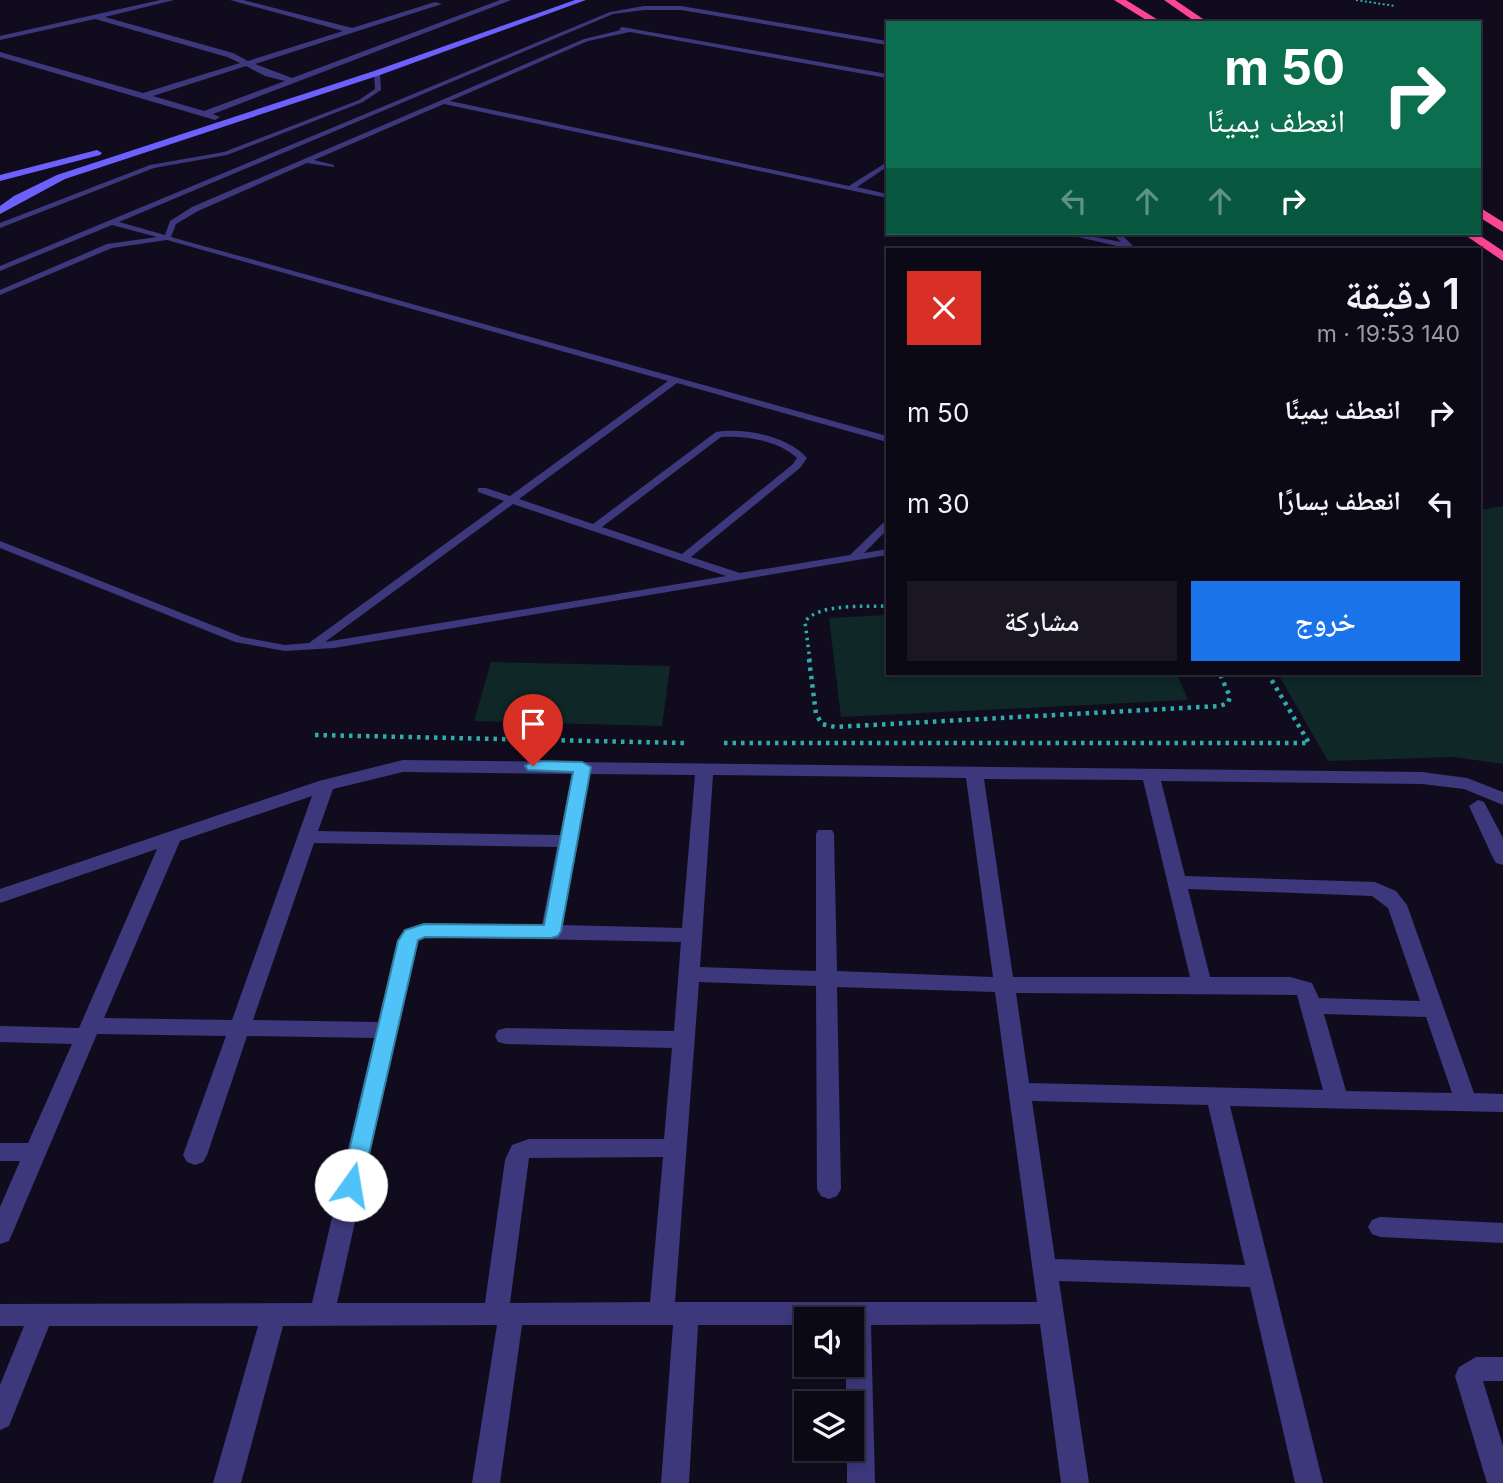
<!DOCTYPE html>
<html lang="ar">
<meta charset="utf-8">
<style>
:root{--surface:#0c0916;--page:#1a1723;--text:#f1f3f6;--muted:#9a9aa1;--line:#2c2a35;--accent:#1a73e8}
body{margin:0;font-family:Inter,"Noto Naskh Arabic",sans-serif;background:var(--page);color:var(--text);direction:rtl;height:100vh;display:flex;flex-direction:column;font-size:26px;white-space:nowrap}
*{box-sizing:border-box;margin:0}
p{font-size:23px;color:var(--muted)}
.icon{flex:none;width:38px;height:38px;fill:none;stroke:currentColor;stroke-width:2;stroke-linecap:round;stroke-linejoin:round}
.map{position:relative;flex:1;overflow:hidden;direction:ltr}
.side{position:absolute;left:886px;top:248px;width:595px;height:427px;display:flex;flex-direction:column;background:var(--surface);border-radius:0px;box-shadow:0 4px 10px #0003,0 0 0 2px var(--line);direction:rtl}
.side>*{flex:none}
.banner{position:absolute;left:886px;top:21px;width:595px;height:214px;border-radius:0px;box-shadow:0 4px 10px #0003,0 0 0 2px var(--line);direction:rtl;background:#0b6e4f;color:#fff;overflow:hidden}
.tools{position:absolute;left:794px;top:1307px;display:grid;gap:14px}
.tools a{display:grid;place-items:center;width:70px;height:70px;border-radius:0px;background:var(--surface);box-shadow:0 4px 10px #0003,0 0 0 2px var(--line);font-size:35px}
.pin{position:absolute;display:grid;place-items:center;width:60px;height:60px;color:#fff;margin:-72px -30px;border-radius:50% 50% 50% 0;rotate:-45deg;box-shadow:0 0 7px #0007}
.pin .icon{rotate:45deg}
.me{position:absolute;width:77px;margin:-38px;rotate:13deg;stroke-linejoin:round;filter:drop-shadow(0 0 5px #0008)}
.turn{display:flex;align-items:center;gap:24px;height:147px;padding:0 21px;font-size:32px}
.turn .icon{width:91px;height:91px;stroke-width:2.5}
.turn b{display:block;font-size:49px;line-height:60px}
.lanes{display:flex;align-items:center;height:66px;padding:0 21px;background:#0003;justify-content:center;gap:35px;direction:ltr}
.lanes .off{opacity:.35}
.round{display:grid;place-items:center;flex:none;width:74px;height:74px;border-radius:0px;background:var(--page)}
.headline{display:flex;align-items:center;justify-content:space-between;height:119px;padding:0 21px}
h1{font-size:42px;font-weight:600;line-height:52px}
.cta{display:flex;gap:14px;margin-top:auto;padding:14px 21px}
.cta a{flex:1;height:80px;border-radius:0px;background:var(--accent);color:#fff;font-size:28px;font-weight:600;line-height:80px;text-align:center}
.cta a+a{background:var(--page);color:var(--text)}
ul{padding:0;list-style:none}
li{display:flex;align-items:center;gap:21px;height:91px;padding:0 21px}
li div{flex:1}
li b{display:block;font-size:26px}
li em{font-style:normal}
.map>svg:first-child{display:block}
.green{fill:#0f2727}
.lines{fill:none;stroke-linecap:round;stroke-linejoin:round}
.path-far2{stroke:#2eadac;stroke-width:2;stroke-dasharray:2 2.5;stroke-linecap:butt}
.path-far1{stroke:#2eadac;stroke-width:3.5;stroke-dasharray:2.5 4.5;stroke-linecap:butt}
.path{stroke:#2eadac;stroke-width:4.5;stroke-dasharray:3.5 5;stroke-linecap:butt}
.lane{fill:#3d377c;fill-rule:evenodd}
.street{fill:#3d377c;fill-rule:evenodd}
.secondary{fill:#6c61fd;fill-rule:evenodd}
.highway{fill:#fd4695;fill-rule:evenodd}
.route{fill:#4fc3f7;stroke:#337fa1;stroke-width:2}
</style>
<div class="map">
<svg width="1503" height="1483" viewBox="0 0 1503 1483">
<rect width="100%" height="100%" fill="#100c1e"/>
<!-- green -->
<path class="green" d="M1503,506v258l-49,-7 -126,4 -50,-87h201v-164z
M887,615v59h290l11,26 -347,17 -12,-99z
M491,662l179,4 -8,60 -188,-5z"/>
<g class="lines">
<!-- path-far2 -->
<path class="path-far2" d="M1356,0l39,6"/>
<!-- path-far1 -->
<path class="path-far1" d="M810,661l-5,-39c12,-19 61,-15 82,-16"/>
<!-- path -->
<path class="path" d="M809,659l7,55 6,10 13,3 385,-21 8,-3 2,-6 -10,-23
M315,735l369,8
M724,743h585l-41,-69"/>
<!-- lane -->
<path class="lane" d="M644,6h37l206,35v4l-206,-35h-37l-31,4 -494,208 46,13 5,-14 22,-14 392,-168 37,-9 -2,-1 3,-2 265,47v4l-257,-46 -42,9 -138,60 399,85 38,-24v5l-30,20 30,7v4l-443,-94 -130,56 20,5v2l-27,-4 -109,48 -22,13 -5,13 716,199v6l-210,-59 -158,116 74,25 123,-92c27,-5 72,4 91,26l-7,10 -109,89 49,16 110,-18 33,-32 4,-1v8l-23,23 23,-4v6l-553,93 -49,3 -50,-9 -235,-94v-7l242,96 43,8 24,-2 195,-142 -26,-9v-4h8l24,8 158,-115 -501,-141 -55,8 -112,47v-5l107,-46 50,-7 -45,-12 -112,46v-5l610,-254zM721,437c24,-2 58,4 76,21l-4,6 -111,90 -80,-27zM513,504l213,72 -401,66z
M377,71l3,2 1,17 -18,12 -136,53 -73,13 -154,60v-5l150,-58 74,-13 135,-52 16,-11 -1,-16z
M1060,233h14l47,9 -9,-9h8l15,15 -4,2 -5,-2z"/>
<!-- street -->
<path class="street" d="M160,0h14l-69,17 128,36 15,8 95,-30 -113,-31h13l109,28 83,-26 7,2 -187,60 37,14 208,-78h11l-298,114 7,3 -5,3 -215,-63v-5l143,41 97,-30 -13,-6 -132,-38 -95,21v-4zM246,66l19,10 20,5 -81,30 -51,-15z
M403,760l1019,12 45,6 36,14v13l-39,-16 -42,-5 -261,-3 24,95 190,6 21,9 11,14 67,188 29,1v18l-273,-6 93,377h-28l-45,-196 -191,-6 30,202h-28l-21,-159 -169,1 4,158h-28v-34h5v-45h-6v-39h6v-45h-45v5h-109l-9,158h-28l12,-158h-151l-22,158h-28l25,-158 -214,1 -42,157h-28l45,-157h-209l-40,100 -9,4v-45l24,-59h-24v-22l312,-1 62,-265 -127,-2 -40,119 -4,7 -8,3 -8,-3 -4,-7 43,-119 -129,-2 -85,200 -3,7 -9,3v-37l20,-46h-20v-18h28l44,-99 -72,-2v-16l79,2 78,-179 -157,54v-14l319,-108zM403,772l169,2 -12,61 -242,-4 15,-42zM590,774l105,1 -13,153 -120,-3zM713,775l253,3 27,199 -156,-6 -3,-137 -2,-4h-14l-2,4v137l-116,-4zM984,779l159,1 47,197h-177zM312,796l-80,224 -128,-2 76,-177zM314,843l243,4 -15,78 -118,-2 -20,7 -7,11 -19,81 -125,-2zM1188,889l184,7 16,12 32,93 -101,-3 -7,-15 -22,-6h-80zM426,937l255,5 -7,89 -168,-3 -8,2 -3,6 3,6 8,2 166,4 -8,91h-135l-17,6 -7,15 -20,143h-148l80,-361zM699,982l117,4 1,203 4,7 8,3 8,-3 4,-7 -4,-202 158,5 42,310h-362zM1016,993l281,2 26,95 -294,-7zM1324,1014l102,3 26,76 -106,-2zM1032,1101l176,4 37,160 -190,-6zM663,1157l-13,145 -140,1 19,-145z
M1478,800l6,2 19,36v27l-7,-2 -3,-5 -24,-52z
M1380,1217l123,6v20l-123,-6 -8,-3 -4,-7 4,-7z
M1476,1357h27v24h-20l20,65v37h-16l-32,-107 4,-9z"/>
<!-- secondary -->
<path class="secondary" d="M575,0h11l-206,75 -315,104 -65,35v-8l14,-10 43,-21 317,-104z
M97,150l5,3 -2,2 -100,26v-6z"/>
<!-- highway -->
<path class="highway" d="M1114,0h12l37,23h-12z
M1164,0h11l34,23h-12z
M1479,207l24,15v10l-24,-15z
M1462,233h14l27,18v10z"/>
</g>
<!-- route -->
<path class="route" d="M533,761l49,1 9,5 -30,164 -3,5 -7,2 -126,-1 -7,3 -56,245 -3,6 -8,3 -7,-3 -3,-6 57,-244 7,-11 19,-6 120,1 29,-153 -45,-2 -3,-4z"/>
</svg>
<div class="tools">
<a><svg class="icon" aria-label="sound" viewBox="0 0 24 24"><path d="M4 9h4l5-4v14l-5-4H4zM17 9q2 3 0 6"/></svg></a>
<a><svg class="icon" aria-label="layers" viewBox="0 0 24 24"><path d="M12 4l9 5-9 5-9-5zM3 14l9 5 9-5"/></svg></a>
</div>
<div class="pin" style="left:533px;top:766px;background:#d93025"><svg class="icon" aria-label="arrive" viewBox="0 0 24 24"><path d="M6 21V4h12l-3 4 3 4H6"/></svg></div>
<svg class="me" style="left:351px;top:1185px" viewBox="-20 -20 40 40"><circle r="19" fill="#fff"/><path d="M0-13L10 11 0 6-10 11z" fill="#4fc3f7"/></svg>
<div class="banner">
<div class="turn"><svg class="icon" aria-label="right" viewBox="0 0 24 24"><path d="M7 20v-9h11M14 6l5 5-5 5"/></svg><div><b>50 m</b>انعطف يمينًا</div></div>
<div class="lanes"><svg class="icon off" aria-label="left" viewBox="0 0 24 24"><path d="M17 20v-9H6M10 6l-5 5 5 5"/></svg><svg class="icon off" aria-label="ahead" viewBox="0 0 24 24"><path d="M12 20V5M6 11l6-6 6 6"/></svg><svg class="icon off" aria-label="ahead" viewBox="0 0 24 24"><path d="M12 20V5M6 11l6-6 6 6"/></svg><svg class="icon" aria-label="right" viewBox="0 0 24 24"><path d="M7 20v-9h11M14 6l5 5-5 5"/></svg></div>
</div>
<section class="side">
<div class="headline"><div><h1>1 دقيقة</h1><p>140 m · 19:53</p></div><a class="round" style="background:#d93025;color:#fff"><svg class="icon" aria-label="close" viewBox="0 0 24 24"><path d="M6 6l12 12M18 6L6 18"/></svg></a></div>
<ul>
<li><svg class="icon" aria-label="right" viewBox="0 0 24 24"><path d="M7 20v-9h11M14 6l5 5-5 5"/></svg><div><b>انعطف يمينًا</b></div><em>50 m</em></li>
<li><svg class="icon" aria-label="left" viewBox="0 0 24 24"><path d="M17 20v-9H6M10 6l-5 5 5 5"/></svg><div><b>انعطف يسارًا</b></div><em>30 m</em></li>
</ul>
<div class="cta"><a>خروج</a><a>مشاركة</a></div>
</section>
</div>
